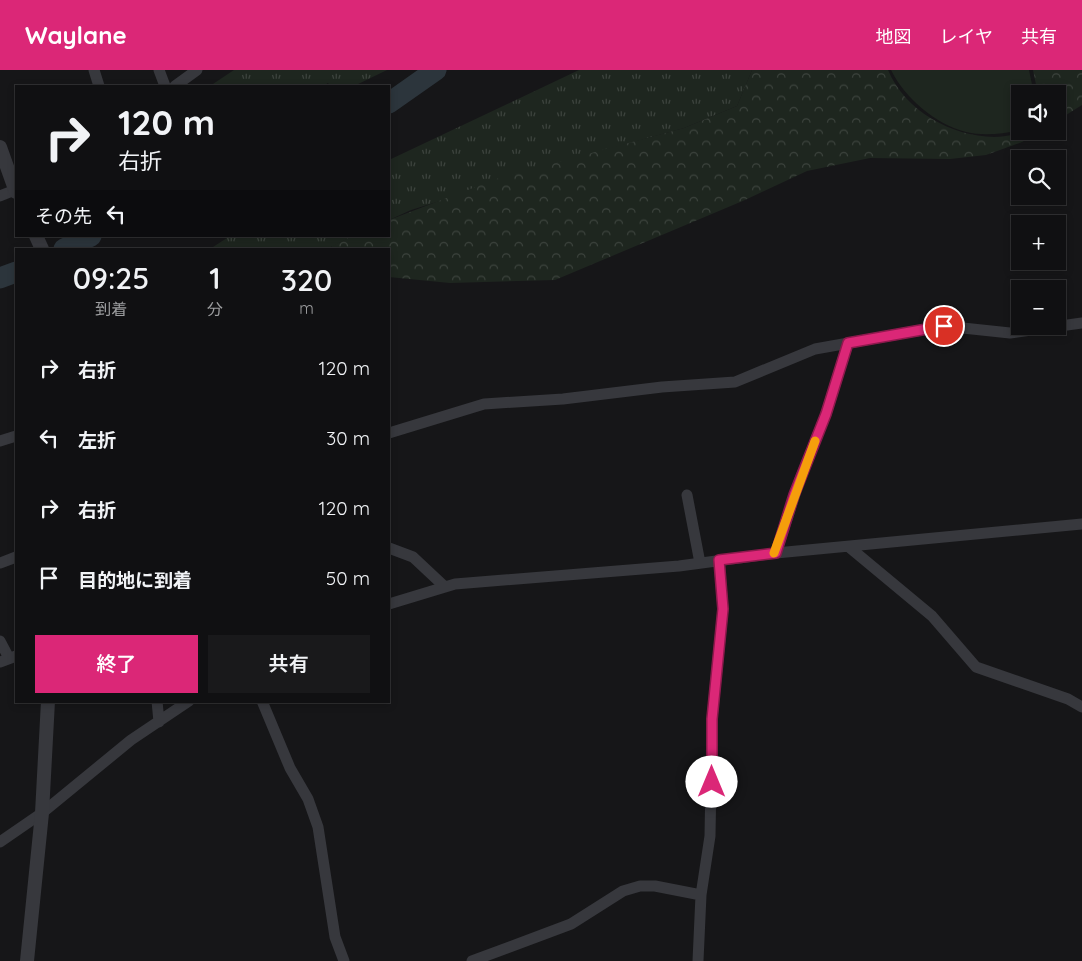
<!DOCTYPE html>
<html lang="ja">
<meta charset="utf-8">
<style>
:root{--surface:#101012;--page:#19191b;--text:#f1f3f6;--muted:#9c9d9f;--line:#303032;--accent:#db2777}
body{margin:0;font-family:Quicksand,"Noto Sans JP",sans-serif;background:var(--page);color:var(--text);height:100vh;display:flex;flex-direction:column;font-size:19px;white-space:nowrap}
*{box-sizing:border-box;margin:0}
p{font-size:16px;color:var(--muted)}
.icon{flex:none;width:28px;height:28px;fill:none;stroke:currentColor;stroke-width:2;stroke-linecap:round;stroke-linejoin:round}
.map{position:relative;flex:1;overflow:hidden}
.drawer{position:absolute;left:15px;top:178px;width:375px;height:455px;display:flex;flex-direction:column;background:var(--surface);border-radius:0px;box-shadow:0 2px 8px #0003,0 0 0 1px var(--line)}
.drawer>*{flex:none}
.top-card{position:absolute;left:15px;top:15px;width:375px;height:152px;border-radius:0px;box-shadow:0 2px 8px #0003,0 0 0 1px var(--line);background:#101012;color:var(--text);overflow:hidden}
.controls{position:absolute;left:1011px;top:15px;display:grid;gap:10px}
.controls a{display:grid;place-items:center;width:55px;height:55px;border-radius:0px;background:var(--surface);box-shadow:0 2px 8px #0003,0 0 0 1px var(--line);font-size:25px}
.pin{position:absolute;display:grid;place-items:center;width:42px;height:42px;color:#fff;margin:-21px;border:2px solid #fff;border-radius:50%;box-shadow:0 1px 5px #0007}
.me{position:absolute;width:55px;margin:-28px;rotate:0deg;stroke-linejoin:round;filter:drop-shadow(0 0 4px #0008)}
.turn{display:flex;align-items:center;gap:18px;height:105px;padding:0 20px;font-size:22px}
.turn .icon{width:65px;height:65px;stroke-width:2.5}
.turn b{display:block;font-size:35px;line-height:42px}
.then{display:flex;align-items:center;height:48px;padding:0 20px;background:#0003;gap:10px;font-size:19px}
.eta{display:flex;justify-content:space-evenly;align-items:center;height:85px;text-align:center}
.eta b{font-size:30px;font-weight:600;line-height:35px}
.cta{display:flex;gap:10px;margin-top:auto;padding:10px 20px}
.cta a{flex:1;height:58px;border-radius:0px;background:var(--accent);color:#fff;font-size:20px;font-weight:600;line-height:58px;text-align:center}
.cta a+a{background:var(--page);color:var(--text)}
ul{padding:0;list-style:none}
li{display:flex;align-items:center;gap:15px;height:70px;padding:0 20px}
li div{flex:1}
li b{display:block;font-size:19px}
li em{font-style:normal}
header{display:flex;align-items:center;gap:30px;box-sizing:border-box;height:70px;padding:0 25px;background:var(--accent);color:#fff}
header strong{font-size:24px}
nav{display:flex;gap:28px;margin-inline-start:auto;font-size:18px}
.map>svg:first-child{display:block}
.grass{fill:url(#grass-tufts)}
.forest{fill:url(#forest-crowns)}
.pitch{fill:#1e261f}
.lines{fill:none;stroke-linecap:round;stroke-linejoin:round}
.river{stroke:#2c353c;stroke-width:21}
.minor{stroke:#37383d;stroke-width:11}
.tertiary{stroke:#37383d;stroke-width:14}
.route-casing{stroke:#8e194d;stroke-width:12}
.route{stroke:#db2777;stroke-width:9}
.slow{stroke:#f59e0b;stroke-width:9}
</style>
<header>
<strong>Waylane</strong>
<nav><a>地図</a><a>レイヤ</a><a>共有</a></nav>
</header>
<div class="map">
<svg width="1082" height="891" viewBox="0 0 1082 891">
<defs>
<pattern id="grass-tufts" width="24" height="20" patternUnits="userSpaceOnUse" patternTransform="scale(1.25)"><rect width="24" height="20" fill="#1e261f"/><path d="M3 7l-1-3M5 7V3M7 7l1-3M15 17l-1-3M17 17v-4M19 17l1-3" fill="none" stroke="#3c433d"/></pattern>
<pattern id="forest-crowns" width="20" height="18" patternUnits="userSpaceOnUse" patternTransform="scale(1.25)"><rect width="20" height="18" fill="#1e261f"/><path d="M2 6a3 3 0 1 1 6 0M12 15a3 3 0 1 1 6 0" fill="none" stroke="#3c433d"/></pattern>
</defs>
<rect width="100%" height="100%" fill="#161618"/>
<!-- grass -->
<path class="grass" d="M234,0h153l-33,16h-24l-2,-3 -5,3h-113z
M579,0h173l-15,36 -53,22 -90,25 -183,57 -22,10v-60z
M230,166h123l-26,13h-117z"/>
<!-- forest -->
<path class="forest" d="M752,0h136c17,41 63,66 106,67 15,0 31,-6 46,-6l-18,11 -36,13 -36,4 -80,-1 -63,13 -62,29 -190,80 -105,3 -61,-6v-28h-57v-3l21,-10h36v-16l110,-42 185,-50 53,-22z
M1033,0h49v35l-24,15v-26h-20z"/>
<!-- pitch -->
<path class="pitch" d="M891,0h138l5,24h-14v36c-17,4 -37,6 -54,2 -31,-8 -61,-34 -75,-62z"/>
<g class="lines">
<!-- river -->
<path class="river" d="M389,33l47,-33
M64,179l27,-13
M0,208l16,-6"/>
<!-- minor -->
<path class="minor" d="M94,0l5,16
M159,0l6,16
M175,16l22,-16
M0,126l15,-6
M389,363l95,-29 79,-5 99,-12 73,-5 80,-33 129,-23 66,7 72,-10
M0,371l16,-5
M687,425l13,68
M849,477l83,69 44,51 92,32 14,8
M389,478l24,9 32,30
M776,483l24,-74 26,-65 22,-71
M0,493l16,-6
M389,534l66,-20 224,-18 97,-13 306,-29
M0,571l9,17
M0,592l16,-6
M157,631l2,21
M262,631l28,67 18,31 10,28 17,110 9,24
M0,772l42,-29 89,-73 58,-39
M472,891l99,-37 52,-33 17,-5h15l46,9
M698,891l3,-66 9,-59 2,-117 11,-110 -4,-49"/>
<!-- tertiary -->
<path class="tertiary" d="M0,77l16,45
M36,166l6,13
M27,891l15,-148 6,-112"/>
</g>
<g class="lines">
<!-- route casing -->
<g class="route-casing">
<path id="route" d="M712,712v-63l11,-110 -4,-49 57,-7 18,-58 32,-81 22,-71 96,-17"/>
</g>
<!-- route -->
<use href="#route" class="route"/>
<!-- slow -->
<path class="slow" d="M774,483l41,-112"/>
</g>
</svg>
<div class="controls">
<a><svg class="icon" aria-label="sound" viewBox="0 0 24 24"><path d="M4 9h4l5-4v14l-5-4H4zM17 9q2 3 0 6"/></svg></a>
<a><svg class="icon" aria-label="search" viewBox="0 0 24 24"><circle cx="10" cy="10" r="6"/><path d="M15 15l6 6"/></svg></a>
<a>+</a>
<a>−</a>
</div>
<div class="pin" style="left:944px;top:256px;background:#d93025"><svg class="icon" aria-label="arrive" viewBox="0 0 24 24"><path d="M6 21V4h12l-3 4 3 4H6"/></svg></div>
<svg class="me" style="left:712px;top:712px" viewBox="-20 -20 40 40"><circle r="19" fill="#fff"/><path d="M0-13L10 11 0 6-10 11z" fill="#db2777"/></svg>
<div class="top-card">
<div class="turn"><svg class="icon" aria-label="right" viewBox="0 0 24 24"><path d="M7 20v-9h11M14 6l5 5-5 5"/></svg><div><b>120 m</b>右折</div></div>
<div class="then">その先<svg class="icon" aria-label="left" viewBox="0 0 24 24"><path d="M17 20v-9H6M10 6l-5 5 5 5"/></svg></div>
</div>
<section class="drawer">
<div class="eta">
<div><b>09:25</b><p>到着</p></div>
<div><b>1</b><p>分</p></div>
<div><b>320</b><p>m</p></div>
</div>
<ul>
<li><svg class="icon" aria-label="right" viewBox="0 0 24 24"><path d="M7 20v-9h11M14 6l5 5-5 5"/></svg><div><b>右折</b></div><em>120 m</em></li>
<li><svg class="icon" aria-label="left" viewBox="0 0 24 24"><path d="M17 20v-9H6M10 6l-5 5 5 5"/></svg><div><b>左折</b></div><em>30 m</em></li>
<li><svg class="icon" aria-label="right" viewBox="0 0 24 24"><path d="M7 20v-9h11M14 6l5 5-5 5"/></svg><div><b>右折</b></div><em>120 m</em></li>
<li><svg class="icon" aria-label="arrive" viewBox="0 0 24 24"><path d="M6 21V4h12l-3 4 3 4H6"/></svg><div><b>目的地に到着</b></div><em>50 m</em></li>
</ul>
<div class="cta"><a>終了</a><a>共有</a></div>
</section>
</div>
